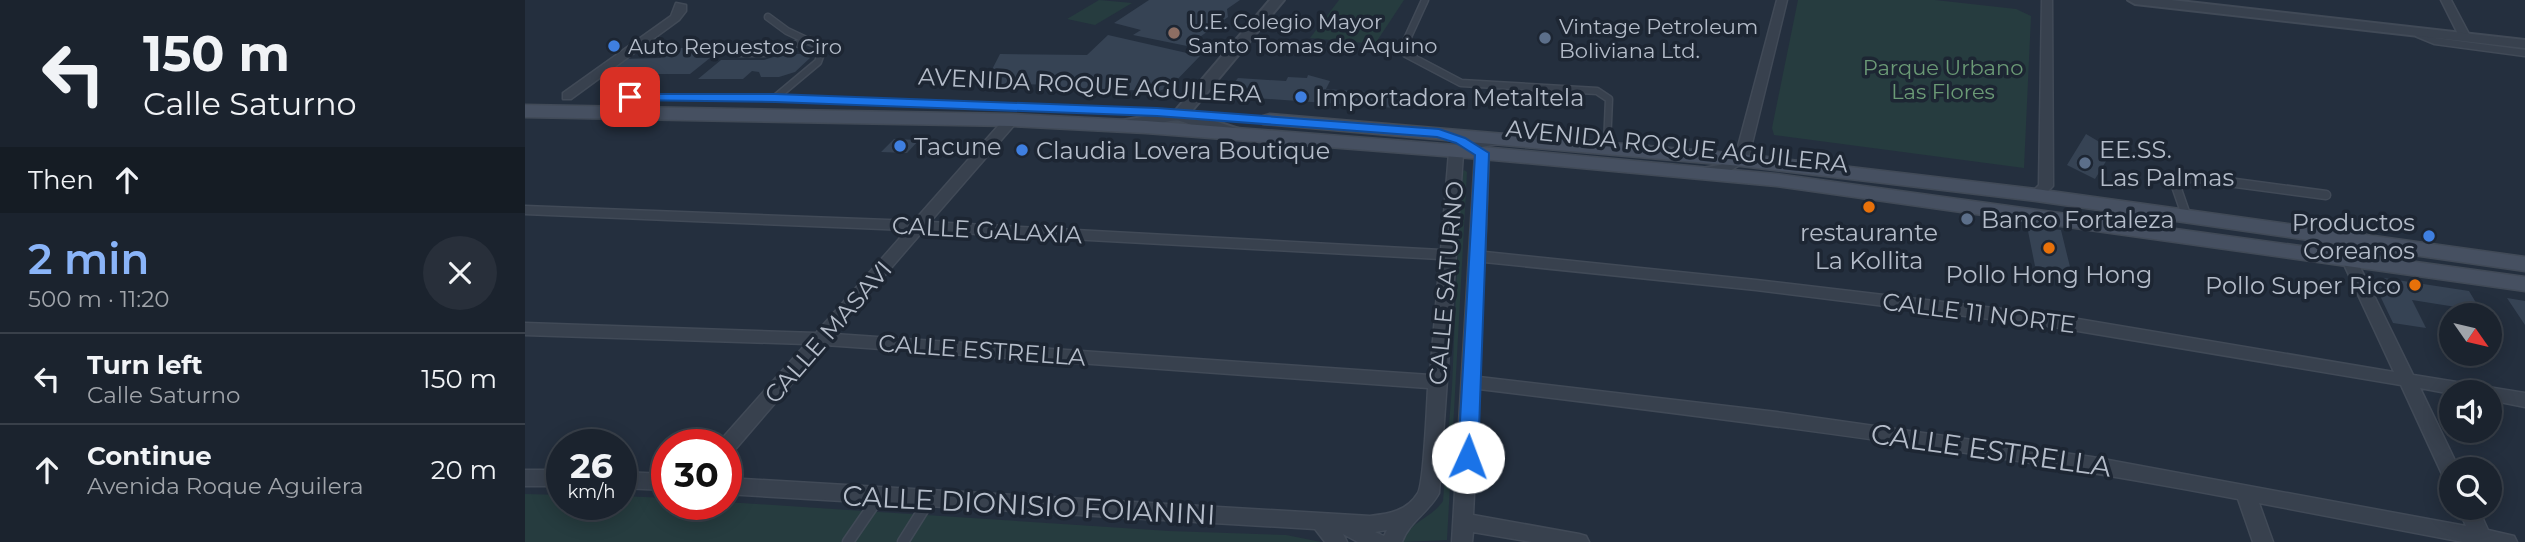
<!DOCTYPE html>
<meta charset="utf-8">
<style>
:root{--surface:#1b232e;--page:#282f3a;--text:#f1f3f6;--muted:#a0a4aa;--line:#39404a;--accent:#8ab4f8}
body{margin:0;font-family:Montserrat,sans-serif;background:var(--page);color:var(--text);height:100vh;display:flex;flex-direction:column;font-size:26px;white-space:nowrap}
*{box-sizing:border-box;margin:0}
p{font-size:23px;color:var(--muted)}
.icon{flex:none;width:38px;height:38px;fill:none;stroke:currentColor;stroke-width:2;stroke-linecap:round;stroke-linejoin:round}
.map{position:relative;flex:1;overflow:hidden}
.sheet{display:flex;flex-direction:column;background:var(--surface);width:525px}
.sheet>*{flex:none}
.hud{background:#1b232e;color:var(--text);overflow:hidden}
.needle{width:46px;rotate:124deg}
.fabs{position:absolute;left:1914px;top:303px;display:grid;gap:14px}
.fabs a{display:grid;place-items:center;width:63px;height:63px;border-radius:50%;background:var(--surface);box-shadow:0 4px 18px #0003,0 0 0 2px var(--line);font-size:35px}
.speed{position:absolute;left:21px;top:429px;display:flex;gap:14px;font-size:35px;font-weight:700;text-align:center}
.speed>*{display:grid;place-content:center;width:91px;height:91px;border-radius:50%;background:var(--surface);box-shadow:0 4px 18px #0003,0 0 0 2px var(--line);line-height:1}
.speed small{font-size:18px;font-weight:400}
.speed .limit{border:10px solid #d22;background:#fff;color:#111}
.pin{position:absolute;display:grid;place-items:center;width:60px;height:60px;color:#fff;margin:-30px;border-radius:14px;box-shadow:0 4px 10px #0006}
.me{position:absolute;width:77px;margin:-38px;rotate:2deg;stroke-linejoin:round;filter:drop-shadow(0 0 5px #0008)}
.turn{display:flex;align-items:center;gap:24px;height:147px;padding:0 28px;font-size:32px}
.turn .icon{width:91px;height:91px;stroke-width:2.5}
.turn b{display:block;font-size:49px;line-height:60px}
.then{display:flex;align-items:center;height:66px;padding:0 28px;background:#0003;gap:14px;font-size:26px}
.round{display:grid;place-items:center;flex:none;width:74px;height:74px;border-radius:37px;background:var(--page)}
.headline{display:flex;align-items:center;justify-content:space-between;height:119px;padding:0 28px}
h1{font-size:42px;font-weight:600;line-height:52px;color:var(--accent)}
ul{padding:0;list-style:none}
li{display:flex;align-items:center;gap:21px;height:91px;padding:0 28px;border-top:2px solid var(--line)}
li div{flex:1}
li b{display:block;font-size:26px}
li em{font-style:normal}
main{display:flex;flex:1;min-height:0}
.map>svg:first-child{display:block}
.green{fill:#263c3f}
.building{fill:#364354}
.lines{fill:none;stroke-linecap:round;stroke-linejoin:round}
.service-far2-casing{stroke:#414a57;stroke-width:9}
.service-far1-casing{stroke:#414a57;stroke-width:11}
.service-casing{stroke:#414a57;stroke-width:13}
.minor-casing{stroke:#414a57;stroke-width:3}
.tertiary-casing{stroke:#414a57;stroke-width:4}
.secondary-casing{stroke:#414a57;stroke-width:3}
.service-far2{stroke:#38414e;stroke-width:6}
.service-far1{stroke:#38414e;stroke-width:8}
.service{stroke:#38414e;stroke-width:10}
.minor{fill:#38414e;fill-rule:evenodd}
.tertiary{fill:#38414e;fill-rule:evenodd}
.secondary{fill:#465061;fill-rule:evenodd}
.route{fill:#1a73e8;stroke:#114b97;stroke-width:2}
.education-dot{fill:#8d6e63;stroke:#1d2633;stroke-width:2.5}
.service-dot{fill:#5c6f8a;stroke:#1d2633;stroke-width:2.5}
.shop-dot{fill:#3f7fe0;stroke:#1d2633;stroke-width:2.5}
.food-dot{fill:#e8710a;stroke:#1d2633;stroke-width:2.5}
.labels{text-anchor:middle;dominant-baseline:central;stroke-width:7;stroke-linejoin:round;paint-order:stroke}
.far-poi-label{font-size:21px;fill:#b4bcc9;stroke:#1d2633;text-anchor:start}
.far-park-label{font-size:21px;fill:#6b9a76;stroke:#1d2633}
.street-label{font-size:24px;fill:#b4bcc9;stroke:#1d2633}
.poi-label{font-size:24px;fill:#b4bcc9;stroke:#1d2633;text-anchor:start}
.near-street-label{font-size:28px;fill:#b4bcc9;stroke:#1d2633}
</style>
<main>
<section class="sheet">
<div class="hud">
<div class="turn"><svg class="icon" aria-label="left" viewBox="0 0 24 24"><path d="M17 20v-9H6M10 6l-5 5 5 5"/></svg><div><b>150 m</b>Calle Saturno</div></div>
<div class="then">Then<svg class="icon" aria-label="ahead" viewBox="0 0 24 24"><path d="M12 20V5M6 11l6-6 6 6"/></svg></div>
</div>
<div class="headline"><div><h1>2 min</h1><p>500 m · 11:20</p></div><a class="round"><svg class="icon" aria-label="close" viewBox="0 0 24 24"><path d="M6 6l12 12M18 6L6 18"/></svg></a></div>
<ul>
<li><svg class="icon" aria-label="left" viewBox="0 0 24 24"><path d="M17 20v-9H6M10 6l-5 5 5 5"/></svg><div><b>Turn left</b><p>Calle Saturno</p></div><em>150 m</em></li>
<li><svg class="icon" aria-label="ahead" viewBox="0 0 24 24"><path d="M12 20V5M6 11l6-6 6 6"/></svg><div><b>Continue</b><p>Avenida Roque Aguilera</p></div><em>20 m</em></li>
</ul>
</section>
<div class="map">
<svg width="2000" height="542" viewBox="0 0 2000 542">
<rect width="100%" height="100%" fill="#242f3e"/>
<!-- green -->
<path class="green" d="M574,0l33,3 -37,22 -28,-6z
M814,0h65l-29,44 -65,-6z
M1273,0h137l81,9 15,7 -7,152 -250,-33 -2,-7z
M939,170l3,2 -20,368 -44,2c4,-19 29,-24 40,-41l9,-114 9,-213z
M0,494l37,1v9h59v-8l46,2v6h59v-2l443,29 117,4 35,7h-796z"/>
<!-- building -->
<path class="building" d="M624,0h91l-13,9 1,8 -41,29 -54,-11 8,-5 -27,-7z
M583,35l92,21 -30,31 -11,4 -104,-3 3,-3 -41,-1 -3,4 -32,1 18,-35 87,1z
M149,48h34l-13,10h15l-20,16h-91l21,-15 40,-1z
M258,54h24l3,4 -15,14 -16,5h-18l-2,-5 -7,-1 -9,8h-45l23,-19h43z
M783,75l22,6 -4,8 55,4 32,9 -4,7 -196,-14 8,-11h12l5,-6 48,3 2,-4 19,1z
M1561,134l27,16 -18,29 -28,-14z
M369,139l25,1 -12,13 -26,-1z
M1502,226l34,4 10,41 -36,-5z
M1859,278l85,13 12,20 -69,-11 14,28 -33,-5 -19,-40z
M1982,298l18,3v24z"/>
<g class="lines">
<!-- service-far2 casing -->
<g class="service-far2-casing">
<path id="service-far2" d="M900,0l-22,48 3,6 55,29 136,8 12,8 -2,46
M243,17l19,14 36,17 -5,14 -43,36
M1893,34l17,7 90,12
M214,53h26l45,-13"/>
</g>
<!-- service-far1 casing -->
<g class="service-far1-casing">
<path id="service-far1" d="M1082,148v-5
M1661,215l-10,-29 15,-9 135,18"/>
</g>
<!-- service casing -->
<g class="service-casing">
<path id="service" d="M323,542l31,-45
M378,542l27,-43"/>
</g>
<!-- minor casing -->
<g class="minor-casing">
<path id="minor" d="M1252,0h10l-39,160 -20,12 -32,3 -2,-3 2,-3 24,-4 15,-7z
M1517,0h10l1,186 -12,12 -5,1 -7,-4 10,-10z
M1916,0h10l19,36 -2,2h-8z
M151,3l10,2v6l-7,9 -108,79h-8v-6l108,-77z
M486,116l7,4 -2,3 -86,99 511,28 8,-98 16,-10 33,-6 5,1v6l-22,4 8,6 -4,99 271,28 298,35 340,57 -53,-114 3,-3h10l59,120 112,18v14l-35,-7v-8l-38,2 -32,-6 39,81h-7v12l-7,-2 -3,-5 -41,-89 -347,-58 -298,-37 -272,-28 -5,115 298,35 315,45 374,69 -8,-18h20l10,22 26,6 3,6h-54l-204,-39 14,39h-20l-15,-43c-251,-48 -505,-79 -759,-110l-6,126 106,19 7,2 3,6h-57l-59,-10 -1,10h-20l23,-388 -5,-3 -7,3 -24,339c-10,19 -30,29 -37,49h-44l-15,-8 4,8h-22l-10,-13 -589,-35v-16l644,38c19,-2 37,-5 48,-23 6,-10 9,-88 10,-105l-603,-43 -92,107 -7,2v-10h-8l1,-2 87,-98 -281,-9v-12l291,10 91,-103 -382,-16v-8l389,15 92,-104zM398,231l517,28 -10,116 -596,-41zM862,530l-3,6 -9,-4z
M0,470h37v16h-37z
M96,472l46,2v16l-46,-2z"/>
</g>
<!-- tertiary casing -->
<g class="tertiary-casing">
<path id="tertiary" d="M745,0h14l-94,113 49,16 2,3 -2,3c-18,5 -42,-9 -59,-14 -11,-3 -43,11 -60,6l-2,-3 2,-3 55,-10z
M1603,0h43l354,40v8l-390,-44z"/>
</g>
<!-- secondary casing -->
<g class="secondary-casing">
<path id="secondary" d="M0,105l486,9 135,7 336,26 294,27 749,103v14l-749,-105 -294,-27 -336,-26 -135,-7 -486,-9z
M745,114l471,40 295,35 489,68v14l-489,-70 -295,-35 -478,-42 -2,-4 2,-4z"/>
</g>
<!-- service-far2 -->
<use href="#service-far2" class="service-far2"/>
<!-- service-far1 -->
<use href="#service-far1" class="service-far1"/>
<!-- service -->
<use href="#service" class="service"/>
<!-- minor -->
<use href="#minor" class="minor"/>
<!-- tertiary -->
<use href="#tertiary" class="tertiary"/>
<!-- secondary -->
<use href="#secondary" class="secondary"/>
</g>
<!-- route -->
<path class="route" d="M105,94h145l382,14 282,21 26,9 24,15 -11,304 -3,5 -7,2 -7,-2 -3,-5 17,-302 -19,-12 -19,-6 -280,-21 -382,-14 -149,-2 -2,-3z"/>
<!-- markers -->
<circle class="education-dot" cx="649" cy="33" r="7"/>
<g class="service-dot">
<circle cx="1020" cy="38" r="7"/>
<circle cx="1560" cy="163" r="7"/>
<circle cx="1442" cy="219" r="7"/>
</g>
<g class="shop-dot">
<circle cx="89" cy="46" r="7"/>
<circle cx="776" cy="97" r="7"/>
<circle cx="375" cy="146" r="7"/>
<circle cx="497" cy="150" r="7"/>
<circle cx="1904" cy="236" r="7"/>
</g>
<g class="food-dot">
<circle cx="1344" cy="207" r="7"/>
<circle cx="1524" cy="248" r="7"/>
<circle cx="1890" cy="285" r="7"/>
</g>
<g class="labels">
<!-- far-poi labels -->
<g class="far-poi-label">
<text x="663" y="21">U.E. Colegio Mayor<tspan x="663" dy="24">Santo Tomas de Aquino</tspan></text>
<text x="1034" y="26">Vintage Petroleum<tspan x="1034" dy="24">Boliviana Ltd.</tspan></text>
<text x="103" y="46">Auto Repuestos Ciro</text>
</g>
<!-- far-park labels -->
<g class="far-park-label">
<text x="1418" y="67">Parque Urbano<tspan x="1418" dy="24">Las Flores</tspan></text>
</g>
<!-- street labels -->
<g class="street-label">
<text transform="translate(565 85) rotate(3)">AVENIDA ROQUE AGUILERA</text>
<text transform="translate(1152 146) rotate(6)">AVENIDA ROQUE AGUILERA</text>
<text transform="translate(462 230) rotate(3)">CALLE GALAXIA</text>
<text transform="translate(921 283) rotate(-85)">CALLE SATURNO</text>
<text transform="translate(1454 313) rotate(7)">CALLE 11 NORTE</text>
<text transform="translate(303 332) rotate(-49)">CALLE MASAVI</text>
<text transform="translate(457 350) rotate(4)">CALLE ESTRELLA</text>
</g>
<!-- poi labels -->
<g class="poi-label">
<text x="790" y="97">Importadora Metaltela</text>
<text x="389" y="146">Tacune</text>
<text x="1574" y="149">EE.SS.<tspan x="1574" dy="28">Las Palmas</tspan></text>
<text x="511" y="150">Claudia Lovera Boutique</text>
<text x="1456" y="219">Banco Fortaleza</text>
<text x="1890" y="222" text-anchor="end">Productos<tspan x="1890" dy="28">Coreanos</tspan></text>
<text x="1344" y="232" text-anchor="middle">restaurante<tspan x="1344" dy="28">La Kollita</tspan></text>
<text x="1524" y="274" text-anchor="middle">Pollo Hong Hong</text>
<text x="1876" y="285" text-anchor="end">Pollo Super Rico</text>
</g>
<!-- near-street labels -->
<g class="near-street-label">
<text transform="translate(1466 450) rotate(8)">CALLE ESTRELLA</text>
<text transform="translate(504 505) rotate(3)">CALLE DIONISIO FOIANINI</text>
</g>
</g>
</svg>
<div class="fabs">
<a><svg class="needle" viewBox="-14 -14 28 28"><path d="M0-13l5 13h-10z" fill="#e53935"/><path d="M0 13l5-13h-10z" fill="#a0a4aa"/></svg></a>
<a><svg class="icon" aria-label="sound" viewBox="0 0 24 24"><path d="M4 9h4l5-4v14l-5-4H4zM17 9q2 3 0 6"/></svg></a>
<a><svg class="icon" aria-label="search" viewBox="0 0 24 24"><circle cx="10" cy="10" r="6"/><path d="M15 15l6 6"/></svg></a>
</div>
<div class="speed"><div>26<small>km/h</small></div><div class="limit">30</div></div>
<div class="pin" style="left:105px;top:97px;background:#d93025"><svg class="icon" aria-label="arrive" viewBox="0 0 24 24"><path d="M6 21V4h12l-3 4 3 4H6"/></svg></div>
<svg class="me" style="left:943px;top:457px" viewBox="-20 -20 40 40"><circle r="19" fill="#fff"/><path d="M0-13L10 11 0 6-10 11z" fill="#1a73e8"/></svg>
</div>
</main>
